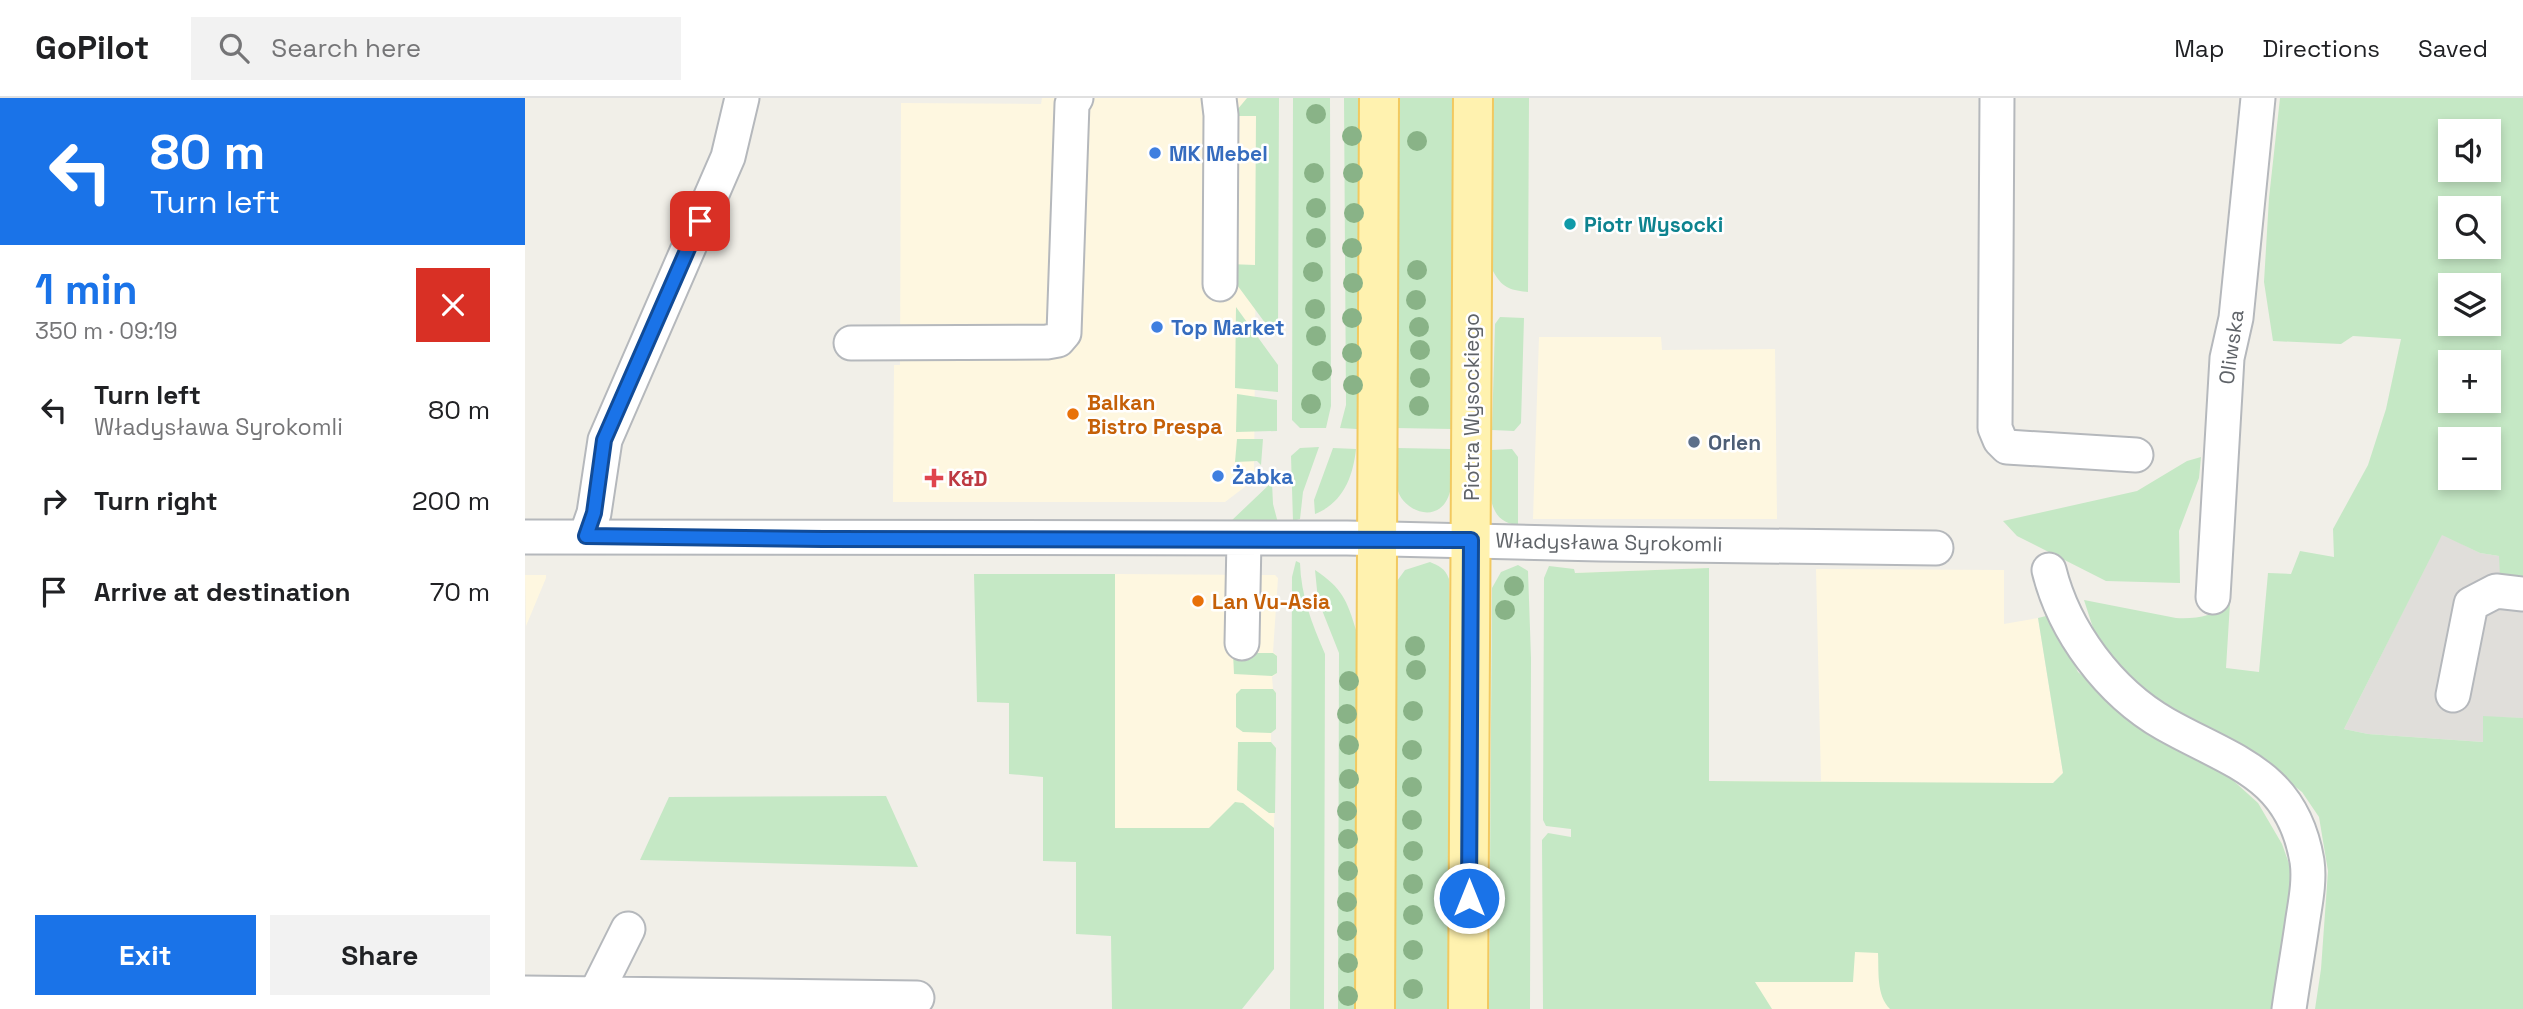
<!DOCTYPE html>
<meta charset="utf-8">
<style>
:root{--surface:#fff;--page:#f2f2f2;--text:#202124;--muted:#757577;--line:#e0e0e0;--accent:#1a73e8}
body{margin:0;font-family:"Space Grotesk",sans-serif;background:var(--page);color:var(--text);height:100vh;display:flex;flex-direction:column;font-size:26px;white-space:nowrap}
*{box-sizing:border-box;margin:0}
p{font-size:23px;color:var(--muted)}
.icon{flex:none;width:38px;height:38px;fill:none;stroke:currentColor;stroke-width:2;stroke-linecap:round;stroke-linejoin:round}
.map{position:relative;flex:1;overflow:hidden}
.drawer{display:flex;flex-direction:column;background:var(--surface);width:525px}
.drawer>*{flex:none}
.banner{background:#1a73e8;color:#fff;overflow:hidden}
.buttons{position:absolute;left:1913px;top:21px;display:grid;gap:14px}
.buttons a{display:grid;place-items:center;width:63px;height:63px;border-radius:0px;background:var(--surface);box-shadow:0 4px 10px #0003;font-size:35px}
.pin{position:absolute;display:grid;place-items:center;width:60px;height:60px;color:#fff;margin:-30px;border-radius:14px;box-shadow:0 4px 10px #0006}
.me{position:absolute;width:77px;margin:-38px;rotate:0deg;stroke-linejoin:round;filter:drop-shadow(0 0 5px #0008)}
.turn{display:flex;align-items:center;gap:24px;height:147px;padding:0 35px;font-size:32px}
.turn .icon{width:91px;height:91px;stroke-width:2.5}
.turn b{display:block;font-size:49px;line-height:60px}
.round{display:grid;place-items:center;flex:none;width:74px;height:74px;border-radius:0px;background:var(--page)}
.headline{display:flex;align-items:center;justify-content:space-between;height:119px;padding:0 35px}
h1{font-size:42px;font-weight:600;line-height:52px;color:var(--accent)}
.primary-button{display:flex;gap:14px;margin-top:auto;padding:14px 35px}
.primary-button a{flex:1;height:80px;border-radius:0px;background:var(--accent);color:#fff;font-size:28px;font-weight:600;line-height:80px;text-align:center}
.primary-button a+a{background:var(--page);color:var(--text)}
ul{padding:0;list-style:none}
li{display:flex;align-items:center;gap:21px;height:91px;padding:0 35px}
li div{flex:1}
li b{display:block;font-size:26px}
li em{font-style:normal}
header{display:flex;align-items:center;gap:42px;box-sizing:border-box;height:98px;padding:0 35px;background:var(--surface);border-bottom:2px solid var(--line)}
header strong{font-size:33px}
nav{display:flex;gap:38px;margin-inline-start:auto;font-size:24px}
.search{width:490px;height:63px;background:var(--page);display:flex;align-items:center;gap:18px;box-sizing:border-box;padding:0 24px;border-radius:0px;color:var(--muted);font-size:26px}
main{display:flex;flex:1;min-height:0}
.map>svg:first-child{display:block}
.commercial{fill:#fef7e0}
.industrial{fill:#e0deda}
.green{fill:#c5e8c5;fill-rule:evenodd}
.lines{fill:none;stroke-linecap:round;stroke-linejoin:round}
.minor-casing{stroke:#b5b8bc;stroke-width:37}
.major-casing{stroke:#f2c960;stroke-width:42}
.minor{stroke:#fff;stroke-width:33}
.major{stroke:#fff2af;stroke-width:38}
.tree{fill:#89b387}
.route-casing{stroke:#114b97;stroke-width:18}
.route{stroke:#1a73e8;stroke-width:12}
.shop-dot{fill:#3f7fe0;stroke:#fff;stroke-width:2.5}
.culture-dot{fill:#0f9aa8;stroke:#fff;stroke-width:2.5}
.food-dot{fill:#e8710a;stroke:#fff;stroke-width:2.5}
.service-dot{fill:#5c6f8a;stroke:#fff;stroke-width:2.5}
.health-dot{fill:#e0444e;stroke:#fff;stroke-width:2.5}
.labels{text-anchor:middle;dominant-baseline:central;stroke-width:5;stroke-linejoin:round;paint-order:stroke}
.shop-label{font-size:21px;font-weight:bold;fill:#366cbe;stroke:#fff;text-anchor:start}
.culture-label{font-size:21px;font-weight:bold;fill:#0d838f;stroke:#fff;text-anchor:start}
.street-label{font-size:21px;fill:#5f6368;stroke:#fff}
.food-label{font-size:21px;font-weight:bold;fill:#c56008;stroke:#fff;text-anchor:start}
.service-label{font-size:21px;font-weight:bold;fill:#4e5e75;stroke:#fff;text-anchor:start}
.health-label{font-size:21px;font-weight:bold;fill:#be3a42;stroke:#fff;text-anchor:start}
</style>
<header>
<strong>GoPilot</strong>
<div class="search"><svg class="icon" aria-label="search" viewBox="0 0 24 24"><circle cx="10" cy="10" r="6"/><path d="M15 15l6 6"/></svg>Search here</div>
<nav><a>Map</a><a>Directions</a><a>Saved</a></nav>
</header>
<main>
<section class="drawer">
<div class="banner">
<div class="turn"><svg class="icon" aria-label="left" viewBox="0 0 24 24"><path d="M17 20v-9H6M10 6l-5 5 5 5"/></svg><div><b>80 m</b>Turn left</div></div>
</div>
<div class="headline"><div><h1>1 min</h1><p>350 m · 09:19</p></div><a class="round" style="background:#d93025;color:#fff"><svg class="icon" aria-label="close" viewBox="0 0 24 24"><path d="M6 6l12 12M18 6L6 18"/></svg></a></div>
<ul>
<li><svg class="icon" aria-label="left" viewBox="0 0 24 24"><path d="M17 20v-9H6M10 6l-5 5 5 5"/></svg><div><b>Turn left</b><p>Władysława Syrokomli</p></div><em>80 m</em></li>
<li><svg class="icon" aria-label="right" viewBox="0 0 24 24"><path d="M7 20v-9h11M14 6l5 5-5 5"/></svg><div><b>Turn right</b></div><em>200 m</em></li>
<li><svg class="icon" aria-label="arrive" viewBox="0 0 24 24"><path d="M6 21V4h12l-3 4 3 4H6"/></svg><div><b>Arrive at destination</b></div><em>70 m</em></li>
</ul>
<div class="primary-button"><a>Exit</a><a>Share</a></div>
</section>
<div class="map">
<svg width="1998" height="911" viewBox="0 0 1998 911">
<rect width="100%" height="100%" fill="#f1efe8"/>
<!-- commercial -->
<path class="commercial" d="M517,0h215l-3,382 -29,22h-332l1,-137h6l1,-262 140,1z
M1014,239h122l1,13 113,-1 2,170h-244z
M1184,470l-1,213h113l-5,-212 188,1v54l34,-6 25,155 -10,10 18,226h-501l5,-436z
M590,476l147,1h13l3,3 -5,74 4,4v17l-5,4 1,12 3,4v36l-5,4v9l5,6 -2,80 -31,-25 -34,25 -94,1z
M0,477h21v3l-20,48z"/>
<!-- industrial -->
<path class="industrial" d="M1917,436l38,19 19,3 24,24v138l-40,-1v25l-115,-8 -24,-5z"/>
<!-- green -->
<path class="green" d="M722,0h32l-1,237h-4l-45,-61v-10l26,1 1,-149h-24z
M768,0h37l1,308 -5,22h-26l-8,-8z
M819,0h16l-3,331 -17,-1 6,-23z
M874,0h54l-1,331 -56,-1z
M968,0h36l-1,194c-18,-2 -26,-4 -35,-21z
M1755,0h243v482l-23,-2 -1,-22 -19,-3 -38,-18 -98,194 24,5 115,8v-26l40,2v291h-208l6,-40 7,-98 -9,-54 -17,-25 -38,-29 -115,-67 -32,-31 -23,-34 -10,-31 92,18c22,1 37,-2 54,-15l-4,65 33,4 9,-99 23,1 9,-23 34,6 -1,-28 35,-64 18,-56 15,-70 -48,-3 -12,8 -68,-3 -9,-59 5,-84zM1925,33h39v39h-39zM1925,110h39v39h-39zM1925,187h39v39h-39zM1925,264h39v39h-39zM1925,341h39v39h-39z
M711,209l42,58v27l-43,-4z
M975,219l24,1 -3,105 -7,8 -22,-1 3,-106z
M712,296l40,6v31l-41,1z
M712,341h26l-2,26 -4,-4 -22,1z
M794,349l-16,45 -3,27 -7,2 -2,-65 9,-8z
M808,350l23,1c-3,28 -13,54 -41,65l-1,-14z
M872,350l54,1c1,17 4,39 -6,54 -14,20 -45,5 -48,-16 -2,-12 0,-26 0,-39z
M987,351l6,8v68c-37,-3 -27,-48 -27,-75z
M1676,359l-2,21 -20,53 1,52 -74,-2 -89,-45 -14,-15 134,-30 50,-30z
M747,384l1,22 5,19h-49z
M771,463l4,2c1,33 12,61 25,91l-1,355h-34l2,-432z
M905,464c9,4 15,6 19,17l2,134 -1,296h-56l3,-428 8,-11z
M993,467l10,6 3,87 -1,351h-41l3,-421 9,-16z
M1024,468l25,3 1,4 134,-5v213l344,2 10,-10 -25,-155 12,-3 28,57 36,30 112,72 32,29 24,41 14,39 -20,126h-386c-14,-14 -11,-38 -12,-56l-23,-1 -2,30h-98l17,27h-229l-1,-169 6,-7 23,4v-8l-25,-3 -3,-6 1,-242z
M790,472c27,18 32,30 41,60v379h-18l1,-356 -21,-53z
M449,476h141v254h94l26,-26 8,1 31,25v141l-32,40h-130l-1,-73 -35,-2v-72l-33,-1v-84l-34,-3v-71l-32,-1z
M708,555h40l4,3v17l-5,3 -38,-2z
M716,591h32l3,4v36l-5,4 -28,-1 -7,-5v-33z
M713,644h33l5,6 -1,65h-6l-32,-23z
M361,698l32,71 -278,-7 29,-63z"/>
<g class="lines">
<!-- minor casing -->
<g class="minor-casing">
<path id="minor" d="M694,0l2,17 -1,169
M1472,0l-2,330 5,12 7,7 129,8
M326,245l196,-1 11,-2 6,-7 8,-229 4,-6
M61,438l8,-23 11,-73 123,-283 14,-59
M0,439l822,1 253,6 336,4
M1524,472c15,61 60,122 116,154 67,38 127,49 142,137 3,21 -2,43 -5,64 -4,28 -9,56 -13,84
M1688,499l14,-239 9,-40 22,-220
M717,545l2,-104
M1928,597l18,-91 25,-13 27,3
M0,895l392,5
M70,897l33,-66"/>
</g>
<!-- major casing -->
<g class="major-casing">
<path id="major" d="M850,911l4,-911
M943,911l5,-911"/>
</g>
<!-- minor -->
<use href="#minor" class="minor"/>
<!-- major -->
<use href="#major" class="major"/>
</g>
<!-- trees -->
<g class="tree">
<circle cx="791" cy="16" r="10"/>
<circle cx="827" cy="38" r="10"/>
<circle cx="892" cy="43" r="10"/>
<circle cx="789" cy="75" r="10"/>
<circle cx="828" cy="75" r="10"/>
<circle cx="791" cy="110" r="10"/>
<circle cx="829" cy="115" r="10"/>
<circle cx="791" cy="140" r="10"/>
<circle cx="827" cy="150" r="10"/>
<circle cx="892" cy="172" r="10"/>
<circle cx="788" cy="174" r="10"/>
<circle cx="828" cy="185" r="10"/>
<circle cx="891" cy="202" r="10"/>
<circle cx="790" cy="211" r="10"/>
<circle cx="827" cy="220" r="10"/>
<circle cx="894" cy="229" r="10"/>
<circle cx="791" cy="238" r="10"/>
<circle cx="895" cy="252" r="10"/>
<circle cx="827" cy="255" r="10"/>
<circle cx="797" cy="273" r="10"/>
<circle cx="895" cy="280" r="10"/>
<circle cx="828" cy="287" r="10"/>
<circle cx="786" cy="306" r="10"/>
<circle cx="894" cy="308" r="10"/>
<circle cx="989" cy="488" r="10"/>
<circle cx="980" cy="512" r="10"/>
<circle cx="890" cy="548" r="10"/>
<circle cx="891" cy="572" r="10"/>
<circle cx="824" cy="583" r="10"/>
<circle cx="888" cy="613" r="10"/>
<circle cx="822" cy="616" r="10"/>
<circle cx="824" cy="647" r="10"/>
<circle cx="887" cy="652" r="10"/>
<circle cx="824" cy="681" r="10"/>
<circle cx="887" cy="689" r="10"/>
<circle cx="822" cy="713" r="10"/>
<circle cx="887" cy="722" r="10"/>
<circle cx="823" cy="741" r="10"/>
<circle cx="888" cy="753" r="10"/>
<circle cx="823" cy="773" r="10"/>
<circle cx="888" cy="786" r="10"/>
<circle cx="822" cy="804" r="10"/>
<circle cx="888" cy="817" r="10"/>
<circle cx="822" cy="833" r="10"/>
<circle cx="888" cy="852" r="10"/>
<circle cx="823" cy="865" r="10"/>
<circle cx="888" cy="891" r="10"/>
<circle cx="823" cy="898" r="10"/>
</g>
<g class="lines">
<!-- route casing -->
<g class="route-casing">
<path id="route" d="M175,123l-96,219 -10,73 -8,23 237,3 648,1 -2,358"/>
</g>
<!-- route -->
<use href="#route" class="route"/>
</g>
<!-- markers -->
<g class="shop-dot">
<circle cx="630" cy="55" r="7"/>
<circle cx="632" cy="229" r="7"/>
<circle cx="693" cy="378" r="7"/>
</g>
<circle class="culture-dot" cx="1045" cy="126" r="7"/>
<g class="food-dot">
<circle cx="548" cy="316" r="7"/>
<circle cx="673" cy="503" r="7"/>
</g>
<circle class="service-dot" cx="1169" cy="344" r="7"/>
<path class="health-dot" d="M405.5 369.5h7v7h7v7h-7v7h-7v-7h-7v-7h7z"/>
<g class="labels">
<!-- shop labels -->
<g class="shop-label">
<text x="644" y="55">MK Mebel</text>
<text x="646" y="229">Top Market</text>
<text x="707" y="378">Żabka</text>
</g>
<!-- culture labels -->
<g class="culture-label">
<text x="1059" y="126">Piotr Wysocki</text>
</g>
<!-- street labels -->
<g class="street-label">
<text transform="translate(1706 249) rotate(-82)">Oliwska</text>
<text transform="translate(946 309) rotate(-90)">Piotra Wysockiego</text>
<text transform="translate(1084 444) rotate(1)">Władysława Syrokomli</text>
</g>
<!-- food labels -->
<g class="food-label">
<text x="562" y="304">Balkan<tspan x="562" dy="24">Bistro Prespa</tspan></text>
<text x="687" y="503">Lan Vu-Asia</text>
</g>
<!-- service labels -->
<g class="service-label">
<text x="1183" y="344">Orlen</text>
</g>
<!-- health labels -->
<g class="health-label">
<text x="423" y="380">K&amp;D</text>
</g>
</g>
</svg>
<div class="buttons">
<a><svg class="icon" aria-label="sound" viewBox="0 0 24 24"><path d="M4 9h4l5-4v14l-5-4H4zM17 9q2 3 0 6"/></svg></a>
<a><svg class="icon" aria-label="search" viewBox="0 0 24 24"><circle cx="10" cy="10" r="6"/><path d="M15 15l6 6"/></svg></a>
<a><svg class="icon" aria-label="layers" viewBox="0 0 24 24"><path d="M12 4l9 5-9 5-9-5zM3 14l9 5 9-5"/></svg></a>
<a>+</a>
<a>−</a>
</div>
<div class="pin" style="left:175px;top:123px;background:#d93025"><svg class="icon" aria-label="arrive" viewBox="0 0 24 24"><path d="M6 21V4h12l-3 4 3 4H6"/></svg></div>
<svg class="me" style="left:944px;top:800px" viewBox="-20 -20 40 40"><circle r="17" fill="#1a73e8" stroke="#fff" stroke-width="3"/><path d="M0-11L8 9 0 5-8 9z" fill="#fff"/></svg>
</div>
</main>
